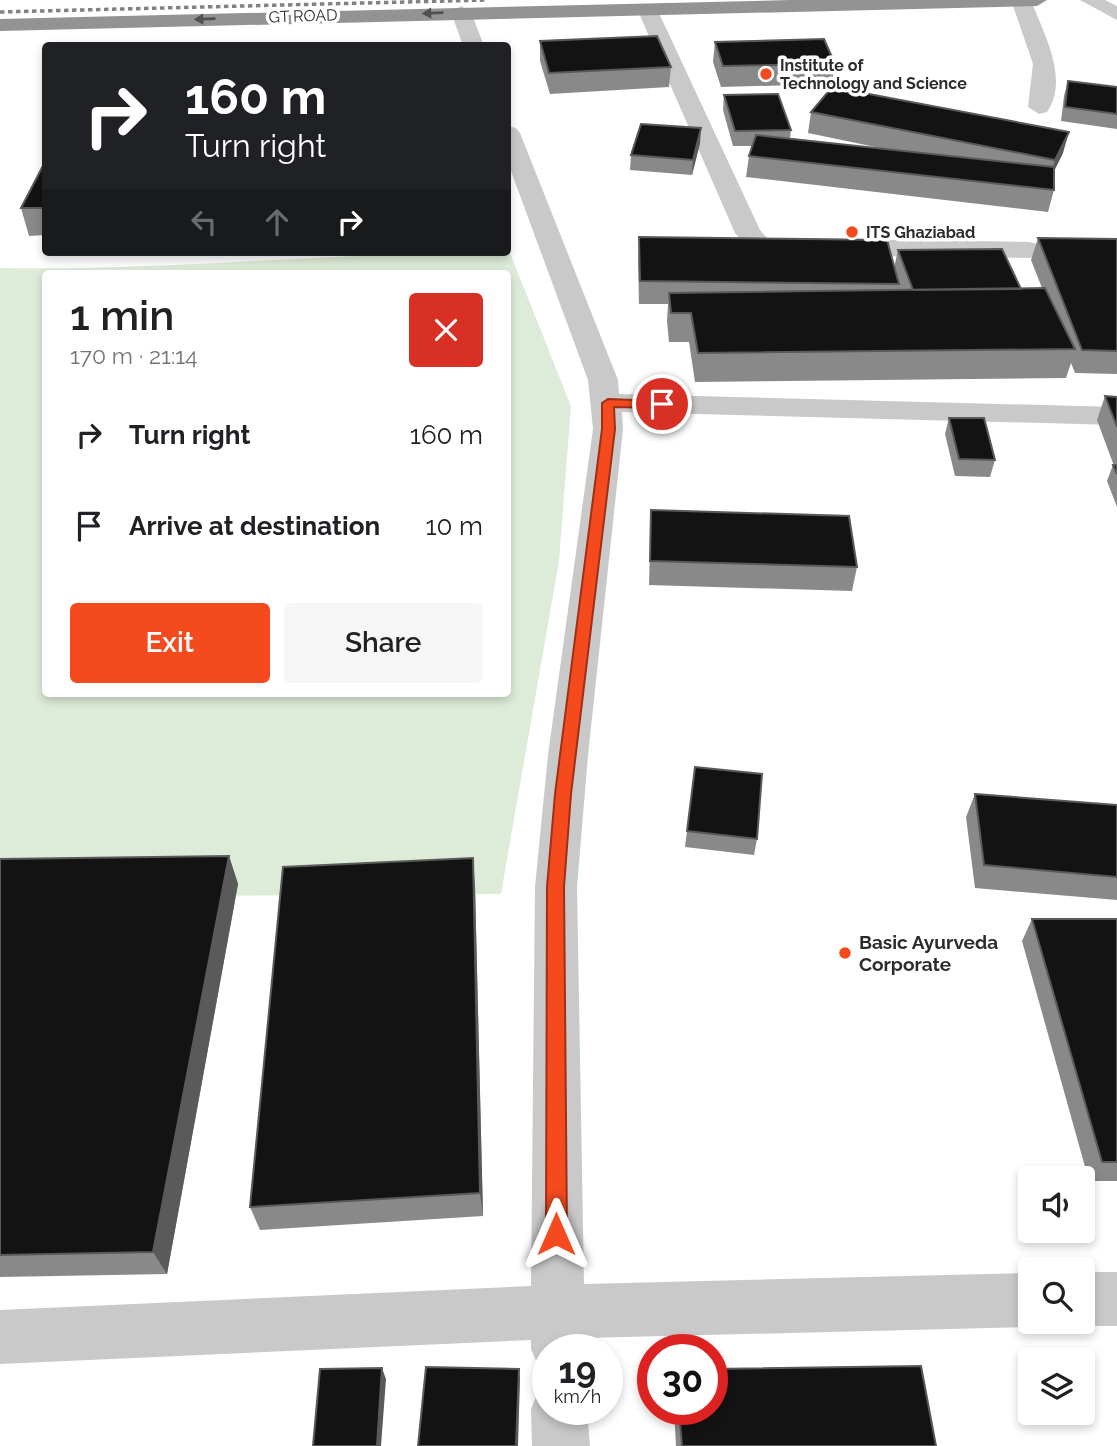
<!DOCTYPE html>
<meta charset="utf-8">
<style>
:root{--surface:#fff;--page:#f6f6f6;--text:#202124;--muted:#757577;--accent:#f44a1e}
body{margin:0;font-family:Raleway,sans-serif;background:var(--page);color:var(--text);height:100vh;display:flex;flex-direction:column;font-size:26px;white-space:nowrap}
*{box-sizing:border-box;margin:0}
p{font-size:23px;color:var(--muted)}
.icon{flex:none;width:38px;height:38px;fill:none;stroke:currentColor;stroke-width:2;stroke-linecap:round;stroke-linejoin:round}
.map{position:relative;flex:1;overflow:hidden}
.sheet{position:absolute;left:42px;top:270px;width:469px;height:427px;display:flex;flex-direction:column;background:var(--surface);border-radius:7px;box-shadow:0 4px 10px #0003}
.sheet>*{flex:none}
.banner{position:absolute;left:42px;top:42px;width:469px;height:214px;border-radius:7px;box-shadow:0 4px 10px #0003;background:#202124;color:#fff;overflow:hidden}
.fabs{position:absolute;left:1018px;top:1166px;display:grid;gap:14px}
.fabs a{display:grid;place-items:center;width:77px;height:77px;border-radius:7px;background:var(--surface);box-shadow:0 4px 10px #0003;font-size:35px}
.speed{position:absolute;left:532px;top:1334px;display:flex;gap:14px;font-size:35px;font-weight:700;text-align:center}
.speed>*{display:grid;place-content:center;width:91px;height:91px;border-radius:50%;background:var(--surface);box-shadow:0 4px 10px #0003;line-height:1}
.speed small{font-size:18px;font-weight:400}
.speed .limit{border:10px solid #d22;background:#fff;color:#111}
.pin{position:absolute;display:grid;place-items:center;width:60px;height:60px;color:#fff;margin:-30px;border:4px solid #fff;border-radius:50%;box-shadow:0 2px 7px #0007}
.me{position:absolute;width:77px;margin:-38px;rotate:0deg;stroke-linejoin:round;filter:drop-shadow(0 0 5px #0008)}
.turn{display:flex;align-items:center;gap:24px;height:147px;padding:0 28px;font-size:32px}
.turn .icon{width:91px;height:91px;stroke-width:2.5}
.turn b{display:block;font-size:49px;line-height:60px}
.lanes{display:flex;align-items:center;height:66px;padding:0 28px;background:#0003;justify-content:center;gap:35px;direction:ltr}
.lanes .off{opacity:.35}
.round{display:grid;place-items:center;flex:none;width:74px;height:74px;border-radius:7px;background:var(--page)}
.headline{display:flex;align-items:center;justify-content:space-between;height:119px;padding:0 28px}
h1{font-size:42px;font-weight:600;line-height:52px}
.action{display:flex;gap:14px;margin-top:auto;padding:14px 28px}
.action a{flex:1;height:80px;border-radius:7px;background:var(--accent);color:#fff;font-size:28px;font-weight:600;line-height:80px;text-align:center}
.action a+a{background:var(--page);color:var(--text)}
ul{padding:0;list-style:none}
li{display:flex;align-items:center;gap:21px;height:91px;padding:0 28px}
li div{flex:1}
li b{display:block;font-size:26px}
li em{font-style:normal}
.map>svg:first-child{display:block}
.green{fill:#ddecd8;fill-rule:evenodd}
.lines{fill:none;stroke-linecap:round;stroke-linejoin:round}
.minor{fill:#c9c9c9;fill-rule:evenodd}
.highway{fill:#939393;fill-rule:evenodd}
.rail{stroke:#818181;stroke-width:3.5;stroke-dasharray:4.5 3.5;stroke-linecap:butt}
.wall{fill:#898989}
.shaded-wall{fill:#5a5a5a}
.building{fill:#131313;stroke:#5a5a5a;stroke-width:2}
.oneway{fill:#505050}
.route{fill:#f44a1e;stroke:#9f3014;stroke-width:2}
.poi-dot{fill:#f44a1e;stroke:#fff;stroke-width:2.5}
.labels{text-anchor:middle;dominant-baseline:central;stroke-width:7;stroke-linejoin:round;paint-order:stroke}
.far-street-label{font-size:16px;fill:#2c2c2c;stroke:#fff}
.far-poi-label{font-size:16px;font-weight:bold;fill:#2c2c2c;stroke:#fff;text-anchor:start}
.poi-label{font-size:19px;font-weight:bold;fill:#2c2c2c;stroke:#fff;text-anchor:start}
</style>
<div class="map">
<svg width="1117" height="1446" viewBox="0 0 1117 1446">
<rect width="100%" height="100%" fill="#fff"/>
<!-- green -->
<path class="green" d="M508,248l63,158 -12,155 -58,333 -501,3v-629c169,3 338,-16 508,-16zM46,273h462v420h-462z"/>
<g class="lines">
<!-- minor -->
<path class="minor" d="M1011,0h20c12,33 39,78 16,112l-8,2 -11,-7 5,-43z
M1080,0h25l12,6v14z
M648,5l10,6 102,219 7,8 262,4 9,2 4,6 -4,6 -9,2 -259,-3 -21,-5 -14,-17 -97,-222z
M461,6l10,6 13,34h-21l-12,-34z
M508,126l8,2 4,5 98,247 1,14 498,13v18l-495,-13 1,17 -35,326 -11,132 7,397 447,-11v48h13l-13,6 -446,11v11h-37v23l-9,-4 -8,-19v-9l-531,24v-54l531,-24 4,-399 13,-132 45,-326 -5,-49 -80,-217z
M1083,1272h34v54h-34l-11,-5h11z
M548,1385v24h39l3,37h-58l-1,-37 8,-20z"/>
<!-- highway -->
<path class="highway" d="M790,0h257l-10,6 -1037,25v-12z"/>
<!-- rail -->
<path class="rail" d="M0,12l486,-12"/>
</g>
<!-- wall -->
<path class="wall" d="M540,41l131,26 -2,20 -119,7 -10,-33z
M715,42l120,22 -3,20 -111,3 -8,-25z
M1068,81l49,6v42l-56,-8 3,-25z
M724,95l67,35 -1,8 95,11 -77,-16 3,-21 252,41 -9,18v19l-6,22 -302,-35 3,-21 3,-10h-19l-10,-36z
M700,143l-8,32 -62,-5 1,-15z
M46,160v75l-17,1 -8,-28z
M639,237l255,31 4,-18 123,39 21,-1 -11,-28 7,-22 79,1v135l-42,-1 -4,-10 -5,15 -371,4 -6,-40h-20l-2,-21 1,-17h-29l-1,-44z
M1105,396l12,1v77l-20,-54z
M949,418l46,42 -5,17 -35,-1 -10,-42z
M1113,465l4,9v33l-10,-26z
M651,510l206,57 -5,24 -203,-6z
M695,767l62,72 -3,16 -69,-8z
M975,794l142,11v95l-142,-12 -9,-71z
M229,856l9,28 -71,390 -167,3v-418z
M475,887l8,329 -223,14 -10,-23z
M1032,919h85v262h-28l-67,-240z
M674,1409h38l224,37h-260z"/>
<!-- shaded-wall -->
<path class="shaded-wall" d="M701,128l-1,15 -8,32 1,-15z
M1069,132l-6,21 -14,28 6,-21z
M229,856l9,28 -71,390 -14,-22z
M473,858l2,29 8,329 -3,-23z
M382,1368l4,11 -5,67h-4z
M519,1369l1,10 -2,67h-2z"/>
<!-- building -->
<path class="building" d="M657,36l14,31 -122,6 -9,-32z
M824,39l11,25 -112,2 -8,-24z
M1068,81l49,6v27l-52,-7z
M832,87l237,45 -14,28 -244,-48z
M778,94l13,36 -56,1 -11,-36z
M641,124l60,4 -8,32 -62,-5z
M756,135l298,32v23l-305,-34z
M46,160v48h-25z
M639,237l248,3 12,44 -259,-3z
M1038,238l79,1v112l-35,-1z
M1002,249l19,40 -108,1 -15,-40z
M1045,288l30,61 -377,4 -7,-40h-20l-2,-20z
M1105,396l12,1v30z
M949,418h35l11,42 -36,-1z
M1113,465h4v9z
M651,510l198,6 8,51 -207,-6z
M695,767l67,7 -5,65 -70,-8z
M975,794l142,11v72l-133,-12z
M229,856l-76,396 -153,3v-396z
M473,858l7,335 -230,14 33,-340z
M1032,919h85v243h-15z
M921,1366l15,80h-254l-3,-37h33v-40z
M426,1367l93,2 -3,77h-98z
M382,1368l-5,78h-64l7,-77z"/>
<!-- one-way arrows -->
<defs><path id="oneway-solid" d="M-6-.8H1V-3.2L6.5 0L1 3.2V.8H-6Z" transform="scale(1.75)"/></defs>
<g class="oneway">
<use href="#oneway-solid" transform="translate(433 13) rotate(178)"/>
<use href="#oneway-solid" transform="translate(205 19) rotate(178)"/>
</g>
<!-- route -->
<path class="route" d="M608,399l54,2 6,3 -6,4 -48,-1 1,22 -44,365 -7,93 3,347 -3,7 -8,3 -7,-3 -3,-7 1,-347 8,-93 47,-365v-26z"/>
<!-- markers -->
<g class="poi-dot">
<circle cx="766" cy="74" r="7"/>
<circle cx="852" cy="232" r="7"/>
<circle cx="845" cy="953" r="7"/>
</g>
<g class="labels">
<!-- far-street labels -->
<g class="far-street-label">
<text transform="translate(303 16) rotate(-2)">GT ROAD</text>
</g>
<!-- far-poi labels -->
<g class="far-poi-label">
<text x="780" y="65">Institute of<tspan x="780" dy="18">Technology and Science</tspan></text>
<text x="866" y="232">ITS Ghaziabad</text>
</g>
<!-- poi labels -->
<g class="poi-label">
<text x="859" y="942">Basic Ayurveda<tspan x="859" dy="22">Corporate</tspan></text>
</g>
</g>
</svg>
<div class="fabs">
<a><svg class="icon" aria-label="sound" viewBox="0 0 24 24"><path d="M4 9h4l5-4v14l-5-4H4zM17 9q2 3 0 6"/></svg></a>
<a><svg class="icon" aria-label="search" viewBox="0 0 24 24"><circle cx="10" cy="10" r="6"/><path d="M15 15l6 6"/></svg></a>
<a><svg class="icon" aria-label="layers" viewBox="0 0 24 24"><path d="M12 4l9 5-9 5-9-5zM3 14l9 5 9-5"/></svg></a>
</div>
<div class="speed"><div>19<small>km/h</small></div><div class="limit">30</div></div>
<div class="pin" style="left:662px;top:404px;background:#d93025"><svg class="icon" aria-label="arrive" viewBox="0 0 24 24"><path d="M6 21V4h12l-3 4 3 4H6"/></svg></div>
<svg class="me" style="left:556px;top:1234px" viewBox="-20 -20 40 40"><path d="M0-17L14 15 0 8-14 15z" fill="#f44a1e" stroke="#fff" stroke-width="4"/></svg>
<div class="banner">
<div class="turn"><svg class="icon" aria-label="right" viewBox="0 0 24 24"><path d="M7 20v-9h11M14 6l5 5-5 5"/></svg><div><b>160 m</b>Turn right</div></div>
<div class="lanes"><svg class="icon off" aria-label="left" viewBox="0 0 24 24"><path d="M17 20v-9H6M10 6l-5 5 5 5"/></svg><svg class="icon off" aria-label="ahead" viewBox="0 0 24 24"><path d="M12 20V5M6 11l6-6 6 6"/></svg><svg class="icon" aria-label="right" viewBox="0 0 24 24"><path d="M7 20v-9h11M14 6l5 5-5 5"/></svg></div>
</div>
<section class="sheet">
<div class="headline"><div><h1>1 min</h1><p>170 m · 21:14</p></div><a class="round" style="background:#d93025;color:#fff"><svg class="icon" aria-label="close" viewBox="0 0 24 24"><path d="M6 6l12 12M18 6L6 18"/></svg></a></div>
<ul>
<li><svg class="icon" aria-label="right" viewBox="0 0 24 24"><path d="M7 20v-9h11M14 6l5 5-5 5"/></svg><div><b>Turn right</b></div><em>160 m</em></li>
<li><svg class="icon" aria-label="arrive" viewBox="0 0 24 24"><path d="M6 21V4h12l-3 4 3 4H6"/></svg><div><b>Arrive at destination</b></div><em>10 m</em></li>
</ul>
<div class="action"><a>Exit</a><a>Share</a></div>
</section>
</div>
